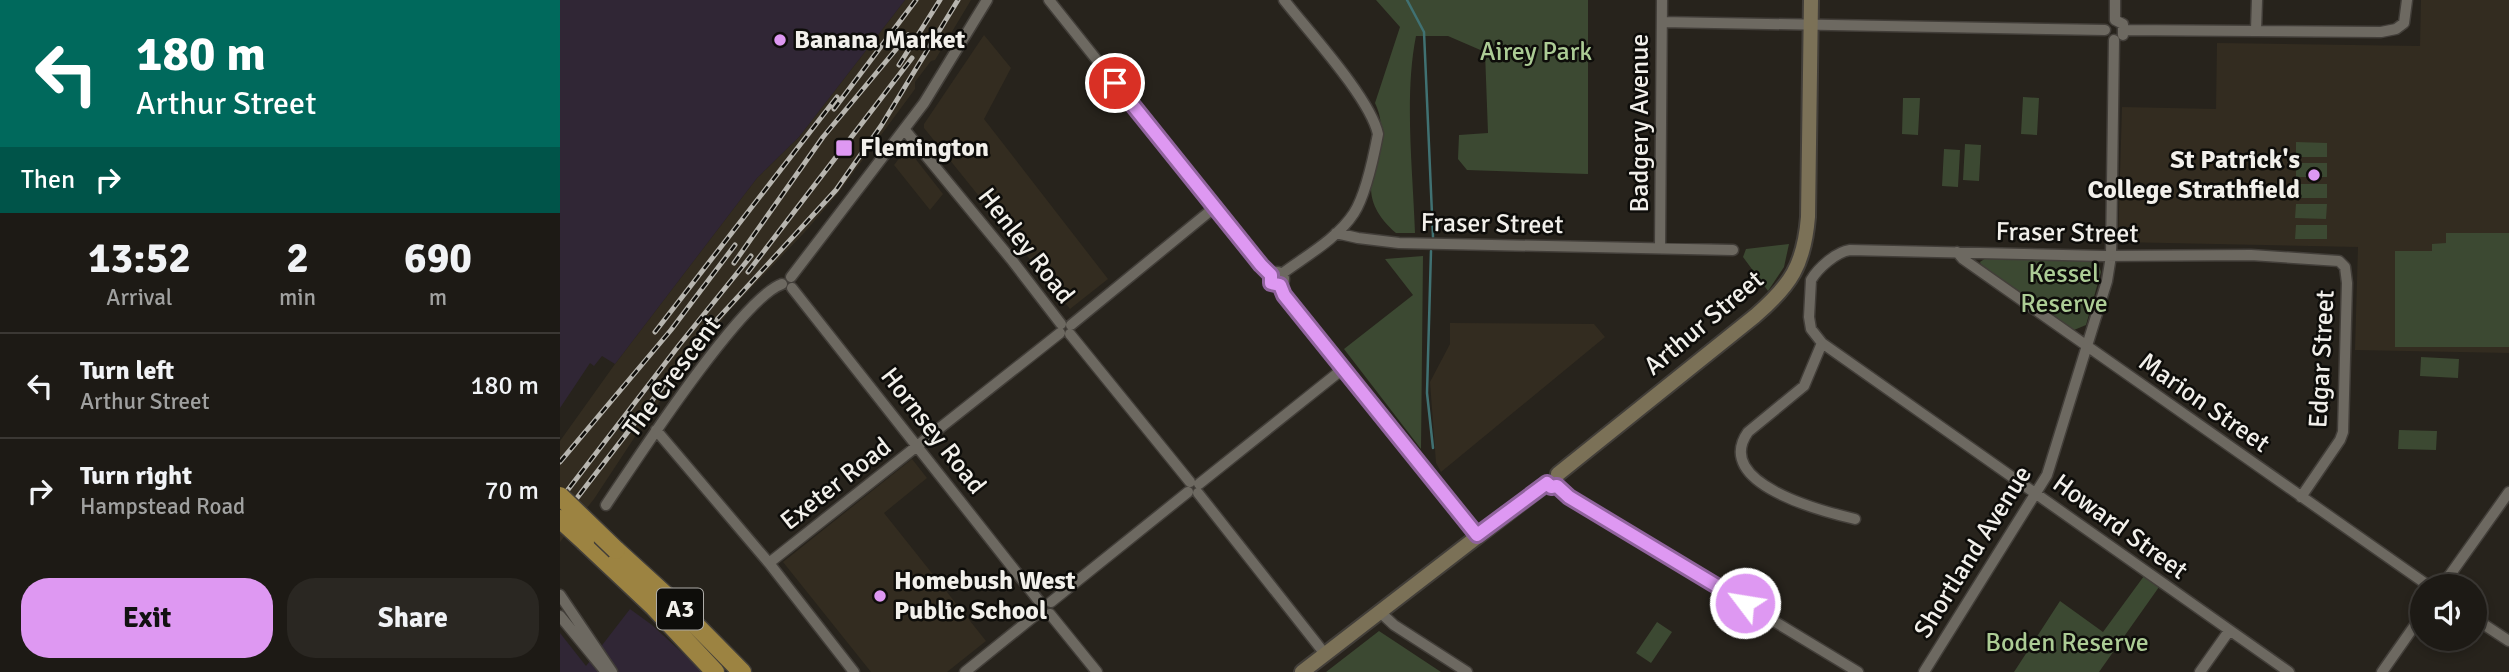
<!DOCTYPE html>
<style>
:root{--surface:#1d1a15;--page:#2a2722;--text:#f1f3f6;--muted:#a0a1a0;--line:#3b3834;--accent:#de98f2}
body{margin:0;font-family:Signika,sans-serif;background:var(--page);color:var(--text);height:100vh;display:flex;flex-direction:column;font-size:26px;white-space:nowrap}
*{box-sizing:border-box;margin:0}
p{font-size:23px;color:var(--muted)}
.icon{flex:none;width:38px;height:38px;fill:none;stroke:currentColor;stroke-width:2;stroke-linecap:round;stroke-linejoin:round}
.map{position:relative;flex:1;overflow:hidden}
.drawer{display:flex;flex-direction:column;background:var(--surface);width:560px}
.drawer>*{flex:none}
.guide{background:#00695c;color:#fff;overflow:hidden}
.fabs{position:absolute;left:1850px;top:574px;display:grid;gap:14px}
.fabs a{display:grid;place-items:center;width:77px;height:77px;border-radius:50%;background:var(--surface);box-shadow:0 4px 10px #0003,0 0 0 2px var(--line);font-size:35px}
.pin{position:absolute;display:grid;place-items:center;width:60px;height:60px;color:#fff;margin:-30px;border:4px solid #fff;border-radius:50%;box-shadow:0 2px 7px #0007}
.me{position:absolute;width:77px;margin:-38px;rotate:301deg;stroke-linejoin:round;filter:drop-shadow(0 0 5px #0008)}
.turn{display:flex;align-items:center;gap:24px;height:147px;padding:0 21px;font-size:32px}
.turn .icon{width:91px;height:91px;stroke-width:2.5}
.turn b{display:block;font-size:49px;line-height:60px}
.then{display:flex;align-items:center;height:66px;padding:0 21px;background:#0003;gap:14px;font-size:26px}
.eta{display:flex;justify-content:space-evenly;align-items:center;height:119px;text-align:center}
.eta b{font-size:42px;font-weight:800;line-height:49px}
.primary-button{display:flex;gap:14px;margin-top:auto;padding:14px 21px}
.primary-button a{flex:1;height:80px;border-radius:28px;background:var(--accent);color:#111;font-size:28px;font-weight:800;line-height:80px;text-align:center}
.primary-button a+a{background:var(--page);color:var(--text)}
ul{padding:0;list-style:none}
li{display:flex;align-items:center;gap:21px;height:105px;padding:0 21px;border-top:2px solid var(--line)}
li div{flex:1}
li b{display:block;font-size:26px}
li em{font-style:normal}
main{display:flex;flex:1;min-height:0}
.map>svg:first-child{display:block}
.built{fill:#332c20}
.industrial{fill:#302635}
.green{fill:#3c4932}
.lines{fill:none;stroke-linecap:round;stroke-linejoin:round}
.stream{stroke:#407172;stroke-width:2.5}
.street-casing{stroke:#423e39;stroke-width:13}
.secondary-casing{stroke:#423e39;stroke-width:18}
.highway-casing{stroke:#423e39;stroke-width:21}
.street{stroke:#6d6961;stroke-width:10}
.secondary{stroke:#7b7157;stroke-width:14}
.highway{stroke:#9c8341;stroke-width:18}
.rail-casing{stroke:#b7b5af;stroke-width:5}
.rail{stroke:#0e0d0a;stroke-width:2.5;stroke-dasharray:8;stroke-linecap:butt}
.highway-bridge-casing{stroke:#423e39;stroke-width:21;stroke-linecap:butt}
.highway-bridge{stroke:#9c8341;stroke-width:18}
.route-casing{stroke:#90639d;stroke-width:18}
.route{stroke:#de98f2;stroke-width:12}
.poi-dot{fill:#de98f2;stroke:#0e0d0a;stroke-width:2.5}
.labels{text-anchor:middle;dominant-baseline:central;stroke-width:5;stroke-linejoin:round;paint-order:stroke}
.shield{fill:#0e0d0a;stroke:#aeaca8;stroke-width:2}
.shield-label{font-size:24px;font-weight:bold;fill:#f2f0eb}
.poi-label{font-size:26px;font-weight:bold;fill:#f2f0eb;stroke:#0e0d0a;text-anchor:start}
.park-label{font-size:26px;fill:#accc95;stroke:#0e0d0a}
.street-label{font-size:26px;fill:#f2f0eb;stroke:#0e0d0a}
</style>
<main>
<section class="drawer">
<div class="guide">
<div class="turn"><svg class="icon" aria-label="left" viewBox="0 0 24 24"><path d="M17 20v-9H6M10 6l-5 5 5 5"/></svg><div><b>180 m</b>Arthur Street</div></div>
<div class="then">Then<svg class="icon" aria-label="right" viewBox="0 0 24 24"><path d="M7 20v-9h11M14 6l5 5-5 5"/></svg></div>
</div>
<div class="eta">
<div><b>13:52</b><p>Arrival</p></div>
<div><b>2</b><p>min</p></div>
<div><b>690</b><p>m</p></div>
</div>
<ul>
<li><svg class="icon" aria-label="left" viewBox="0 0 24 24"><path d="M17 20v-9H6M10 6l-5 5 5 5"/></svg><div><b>Turn left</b><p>Arthur Street</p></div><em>180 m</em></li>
<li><svg class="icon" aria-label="right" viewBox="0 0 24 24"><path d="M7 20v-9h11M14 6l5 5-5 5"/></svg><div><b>Turn right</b><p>Hampstead Road</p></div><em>70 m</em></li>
</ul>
<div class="primary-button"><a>Exit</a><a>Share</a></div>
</section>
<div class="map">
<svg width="1949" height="672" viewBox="0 0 1949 672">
<rect width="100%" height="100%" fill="#27231c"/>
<!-- built -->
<path class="built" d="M345,0h66l-36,60 -4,1 -16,21v7l-76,103 -35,41 -74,77 -84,110 -52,79 -34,43v-101l55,-77 142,-186 42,-41z
M1861,0h88v353l-154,-3 3,-103 -240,-5 4,-135 94,2 1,-66 203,3z
M424,35l27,33 -27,51 124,160 -38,30 -146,-181v-4z
M347,148l36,46 -13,16 -36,-45z
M890,323l144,1 11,13 -164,135 -5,-9 -6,-81 20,-38z
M352,459l15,19 -43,35 102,128 -39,31h-76l-88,-110z"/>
<!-- industrial -->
<path class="industrial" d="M0,0h345l-106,137 -42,41 -142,186 -13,-8 -8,10 -4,-3 -30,45z
M70,609l22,16 51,47h-143v-39l26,33z"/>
<!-- green -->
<path class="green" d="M816,0h212v174l-121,-4 -9,-11 1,-24 29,-2 -3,-81 -37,-16h-32c-12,60 -3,136 -1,197h-19c-56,-49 3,-79 -21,-130l25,-76z
M1463,97l16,1 -2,37 -16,-1z
M1343,98h17l-2,37 -16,-1z
M1736,142l31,1v14h-31z
M1405,144l16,1 -2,36 -16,-1z
M1384,149l16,1 -2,37 -16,-1z
M1736,163h31v14h-31z
M1736,184h31v14h-31z
M1736,204h31l-1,15 -31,-1z
M1736,225h31v14h-32z
M1886,233h63v114h-114v-96h37v-7l14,-1z
M1229,244l-5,23 -16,24 -25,-34 3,-8z
M863,256l-2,193 -77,-100 69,-54 -28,-36z
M1426,258l104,2 9,6 2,6 -15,53 -12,5 -8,-2 -84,-61 -2,-5z
M1861,357l38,2 -1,19 -38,-2z
M1839,430l38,1 -1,19 -38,-1z
M1584,576l15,11 -60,85h-85l46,-71 43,31z
M1097,622l15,10 -21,31 -15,-10z
M819,631l62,41h-115z"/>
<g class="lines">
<!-- stream -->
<path class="stream" d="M847,0l17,32 9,205
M871,251l-4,142 6,55"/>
<!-- street casing -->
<g class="street-casing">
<path id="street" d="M489,0l212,266 10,9
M1555,0v20
M1555,20l8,4v11
M1102,22l443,8
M1564,30l257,2 15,-3 8,-6 3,-23
M1696,30l1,-30
M344,129l107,130 50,65
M776,233l22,5 41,5 334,7
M1100,247l2,-247
M1397,252l6,7 466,327
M710 279a7 7 0 1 1 14 0a7 7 0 1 1-14 0Z
M723,273c23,-17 55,-35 71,-60 11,-17 20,-58 24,-79 -8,-36 -69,-102 -94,-134
M231,277l133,-174 63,-103
M720,285l4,10 193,240
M232,288l247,313
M511,325l144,-118
M510,334l120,148
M1262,343l-18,43 -56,46c-36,51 73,79 107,87
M96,430l113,133 85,109
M639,484l145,-116
M997,486l12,11 289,175
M638,493l127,161
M46,505c29,-43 135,-207 176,-221
M209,563l291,-230
M1882,586l67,-94
M0,595l52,77
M491,602l137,-110
M820,612l14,13 73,47
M490,614l47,58
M0,616l46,56
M1914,618l35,23
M405,672l73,-59
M1364,672l123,-197 60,-194 4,-25 3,-216
M1640,672l29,-41
M1729,672l-467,-329 -11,-14 -2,-12 2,-37c7,-12 25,-28 39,-30l254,6 147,-1 88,6 6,6 2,16 -4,149 -3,8 -39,57
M1822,672l40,-57"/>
</g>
<!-- secondary casing -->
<g class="secondary-casing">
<path id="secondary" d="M998,474l197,-158c36,-31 49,-51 53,-99l3,-217
M742,672l245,-189"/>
</g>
<!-- highway casing -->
<g class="highway-casing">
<path id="highway" d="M25,542l69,65 61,65
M56,550l56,51 70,71"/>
</g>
<!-- street -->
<use href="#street" class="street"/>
<!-- secondary -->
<use href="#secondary" class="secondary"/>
<!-- highway -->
<use href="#highway" class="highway"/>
<!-- rail casing -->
<g class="rail-casing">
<path id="rail" d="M339,65l41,-65
M274,109l82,-109
M174,263l89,-126 85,-102
M188,272l164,-214
M95,332l182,-235
M0,462l111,-132 64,-85
M0,500l120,-156 71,-88
M0,520l141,-183 135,-147 45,-64 77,-126"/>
</g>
<!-- rail -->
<use href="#rail" class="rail"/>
<!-- highway-bridge casing -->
<g class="highway-bridge-casing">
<path id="highway-bridge" d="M0,496l56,54
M0,519l25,23"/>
</g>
<!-- highway-bridge -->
<use href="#highway-bridge" class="highway-bridge"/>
</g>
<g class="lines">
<!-- route casing -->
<g class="route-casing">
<path id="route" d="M555,83l146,182 10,10v8l9,2 4,10 193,240 70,-52 4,4 6,-1 12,11 176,106"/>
</g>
<!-- route -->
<use href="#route" class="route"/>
</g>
<!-- markers -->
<g class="poi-dot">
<circle cx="220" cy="40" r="7"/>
<rect x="275" y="139" width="18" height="18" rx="3.5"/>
<circle cx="1754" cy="175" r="7"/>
<circle cx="320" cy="596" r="7"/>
</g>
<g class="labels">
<!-- shield labels -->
<rect class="shield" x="97" y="588.5" width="46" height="41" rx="5"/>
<g class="shield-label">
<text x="120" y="609">A3</text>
</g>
<!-- poi labels -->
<g class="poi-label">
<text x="234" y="40">Banana Market</text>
<text x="300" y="148">Flemington</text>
<text x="1740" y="160" text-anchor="end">St Patrick's<tspan x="1740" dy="30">College Strathfield</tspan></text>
<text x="334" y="581">Homebush West<tspan x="334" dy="30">Public School</tspan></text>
</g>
<!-- park labels -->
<g class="park-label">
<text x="976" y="52">Airey Park</text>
<text x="1504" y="274">Kessel<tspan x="1504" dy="30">Reserve</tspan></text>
<text x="1507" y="643">Boden Reserve</text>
</g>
<!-- street labels -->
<g class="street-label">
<text transform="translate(1080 123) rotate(-90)">Badgery Avenue</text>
<text transform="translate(932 224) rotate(1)">Fraser Street</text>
<text transform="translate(1507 233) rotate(1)">Fraser Street</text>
<text transform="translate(466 246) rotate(52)">Henley Road</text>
<text transform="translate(1144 323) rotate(-40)">Arthur Street</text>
<text transform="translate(1762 359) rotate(-87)">Edgar Street</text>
<text transform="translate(112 377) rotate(-53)">The Crescent</text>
<text transform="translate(1644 403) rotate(35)">Marion Street</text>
<text transform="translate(373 431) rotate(52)">Hornsey Road</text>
<text transform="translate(276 484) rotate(-38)">Exeter Road</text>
<text transform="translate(1560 527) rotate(36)">Howard Street</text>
<text transform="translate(1413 552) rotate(-58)">Shortland Avenue</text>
</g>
</g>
</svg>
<div class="fabs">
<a><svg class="icon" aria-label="sound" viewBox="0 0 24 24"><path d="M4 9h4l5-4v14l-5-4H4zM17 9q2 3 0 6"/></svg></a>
</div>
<div class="pin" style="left:555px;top:83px;background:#d93025"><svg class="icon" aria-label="arrive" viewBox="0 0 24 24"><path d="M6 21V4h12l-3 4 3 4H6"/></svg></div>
<svg class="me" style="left:1185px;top:603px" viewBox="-20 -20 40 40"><circle r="17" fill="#de98f2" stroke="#fff" stroke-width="3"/><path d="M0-11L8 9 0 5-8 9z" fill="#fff"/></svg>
</div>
</main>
